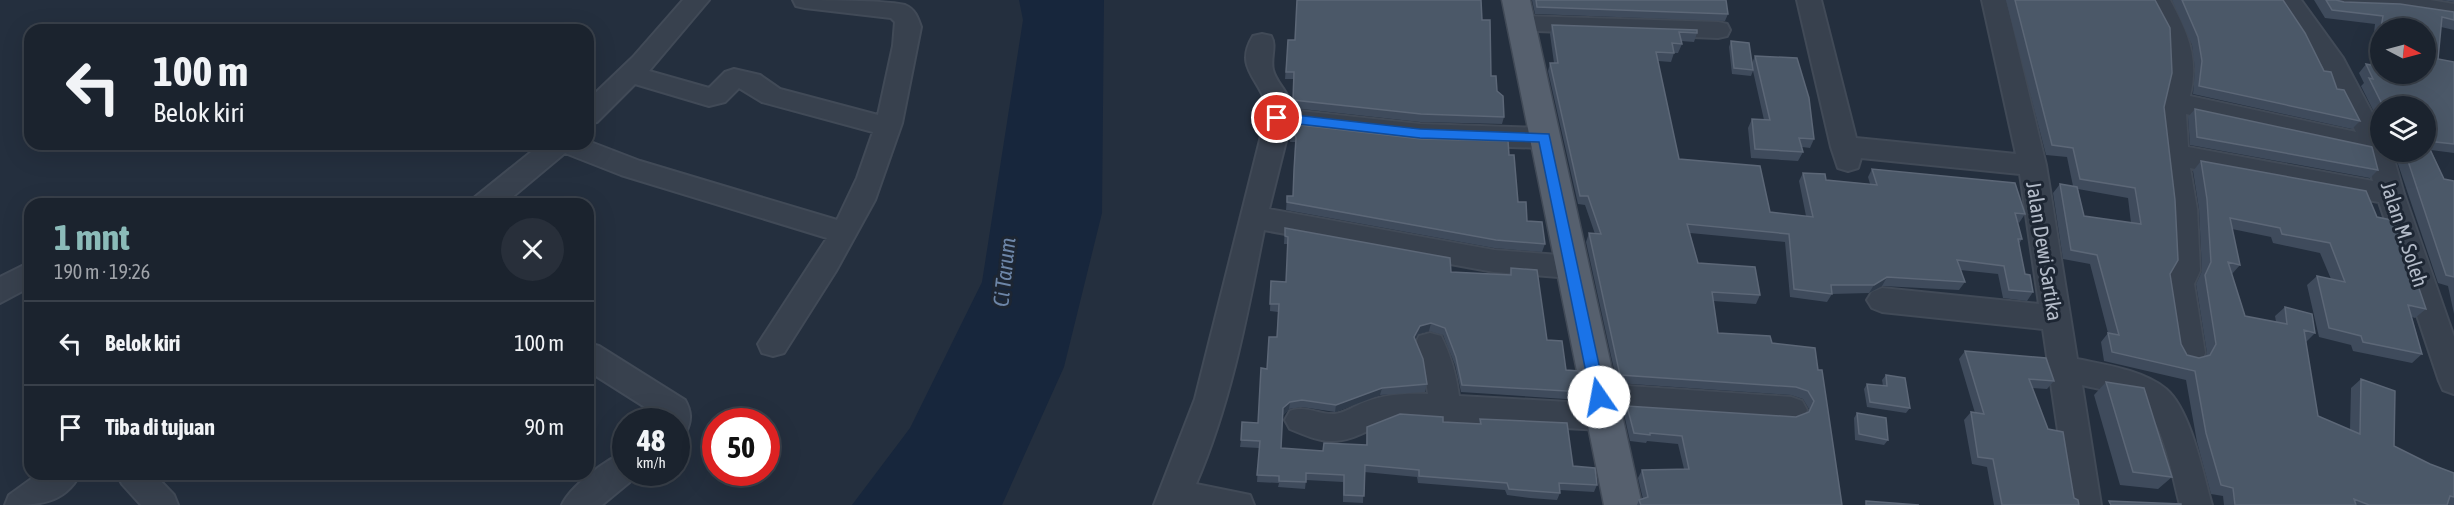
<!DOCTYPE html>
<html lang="id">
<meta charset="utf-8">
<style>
:root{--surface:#1b232e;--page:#282f3a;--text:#f1f3f6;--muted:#a0a4aa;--line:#39404a;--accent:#8bbbb9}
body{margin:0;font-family:"Asap Condensed",sans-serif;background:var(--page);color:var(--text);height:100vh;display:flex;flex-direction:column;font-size:22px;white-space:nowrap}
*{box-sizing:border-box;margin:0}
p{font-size:20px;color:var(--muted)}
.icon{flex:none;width:33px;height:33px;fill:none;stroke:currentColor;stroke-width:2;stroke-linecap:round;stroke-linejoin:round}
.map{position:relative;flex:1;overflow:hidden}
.panel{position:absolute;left:24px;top:198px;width:570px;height:282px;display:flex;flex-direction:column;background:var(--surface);border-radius:18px;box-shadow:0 6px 24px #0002,0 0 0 2px var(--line)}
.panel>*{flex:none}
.hud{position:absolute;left:24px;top:24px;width:570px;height:126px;border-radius:18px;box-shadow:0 6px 24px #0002,0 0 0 2px var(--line);background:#1b232e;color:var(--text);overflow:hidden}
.needle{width:39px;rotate:96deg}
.controls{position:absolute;left:2370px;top:18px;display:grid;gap:12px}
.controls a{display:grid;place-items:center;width:66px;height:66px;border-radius:50%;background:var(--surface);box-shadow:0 6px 24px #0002,0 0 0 2px var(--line);font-size:30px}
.speed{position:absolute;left:612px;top:408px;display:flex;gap:12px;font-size:30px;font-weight:700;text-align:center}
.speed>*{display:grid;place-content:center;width:78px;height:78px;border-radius:50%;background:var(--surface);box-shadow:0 6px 24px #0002,0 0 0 2px var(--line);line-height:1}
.speed small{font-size:15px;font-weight:400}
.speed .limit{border:9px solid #d22;background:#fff;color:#111}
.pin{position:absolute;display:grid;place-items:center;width:51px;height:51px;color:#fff;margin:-26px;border:3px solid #fff;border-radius:50%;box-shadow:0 2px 6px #0007}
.me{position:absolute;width:66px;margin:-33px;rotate:348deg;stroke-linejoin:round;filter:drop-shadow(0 0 4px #0008)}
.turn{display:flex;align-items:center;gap:21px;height:126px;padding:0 30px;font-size:27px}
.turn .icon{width:78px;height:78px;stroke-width:2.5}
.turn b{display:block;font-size:42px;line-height:51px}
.round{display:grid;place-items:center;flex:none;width:63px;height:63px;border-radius:32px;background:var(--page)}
.summary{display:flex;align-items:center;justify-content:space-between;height:102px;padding:0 30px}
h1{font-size:36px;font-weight:700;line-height:45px;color:var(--accent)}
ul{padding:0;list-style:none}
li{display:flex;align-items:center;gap:18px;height:84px;padding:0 30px;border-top:2px solid var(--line)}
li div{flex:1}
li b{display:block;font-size:22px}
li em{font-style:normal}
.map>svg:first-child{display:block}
.water{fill:#17263c}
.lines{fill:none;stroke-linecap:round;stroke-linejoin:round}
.minor-casing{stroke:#414a57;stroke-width:4}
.major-casing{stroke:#414a57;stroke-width:3}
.minor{fill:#38414e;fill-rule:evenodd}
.major{fill:#56606e;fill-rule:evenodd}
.wall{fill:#3f4b5c;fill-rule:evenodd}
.shaded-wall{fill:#2f3b4b}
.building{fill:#4b5868;stroke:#5c6777;stroke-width:1.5}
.route{fill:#1a73e8;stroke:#114b97;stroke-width:1.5}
.labels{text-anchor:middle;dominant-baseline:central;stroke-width:6;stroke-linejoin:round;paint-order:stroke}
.street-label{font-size:21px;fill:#b4bcc9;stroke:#1d2633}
.water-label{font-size:22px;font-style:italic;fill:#6d86a8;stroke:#1d2633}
</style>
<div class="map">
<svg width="2454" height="505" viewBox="0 0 2454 505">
<rect width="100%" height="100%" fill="#242f3e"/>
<!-- water -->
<path class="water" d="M1019,0h85l-2,213 -38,154 -62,138h-150l58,-77 72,-146 41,-262z"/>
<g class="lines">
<!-- minor casing -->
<g class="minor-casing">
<path id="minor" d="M683,0h26l-60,71 60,17 16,-16 9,-3 26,6 20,14 98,26 15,-69 2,-24 -4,-4 -86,-10 -9,-2 -3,-6c27,0 89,0 112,5 10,4 13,13 16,22l-19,96 -27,77 -39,71 -52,82 -11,3 -11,-3 -4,-9 69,-106 -206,-63 -56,-22 -61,51h-33l4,-7 66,-53h47v-3l52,20 197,59 20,-42 16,-46 -111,-30 -23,-14 -14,14 -16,4 -74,-22 -38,38 -9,2v-24l45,-43z
M1797,0h24l35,138 160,16 -34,-154h24l40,165 31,194c28,6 66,11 89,30 25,21 37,85 46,116h-32c-7,-26 -16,-82 -37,-99 -17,-13 -41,-16 -61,-21l19,120h-32l-26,-176 -161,-17 -10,-4 -5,-8 5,-8 10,-4 157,16 -19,-130 -159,-16 -3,10 -10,3 -10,-3 -7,-21z
M2146,0h24c18,34 29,57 20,96l166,36 -33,-65 -47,-67h25l42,58 37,70v24h12l12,42 50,143v57l-11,-4 -4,-9 -60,-179 -189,-34 7,41 3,62 -6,13 11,69 -4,9 -11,3 -11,-3 -4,-9 -11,-70 8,-13 -3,-61 -10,-93 8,-33v-33l-2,-13zM2186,114l180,39 7,28 -185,-34z
M2326,0h104l24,4v16l-61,-10 -55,-2 -9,-2z
M1521,16l197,6 9,2 3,6 -3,6 -9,2 -206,-8 -3,-6 3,-6z
M1262,34l9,2c6,10 -1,22 2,34 4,15 18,23 18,40l129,14 124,4 9,3 4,7 -4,7 -9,3 -124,-4 -131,-15 -20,80 225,41 77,6 10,3 4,8 -4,8 -10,3 -77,-6 -230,-42c-17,86 -33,173 -68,254l54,11 4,10h-100l41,-106 66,-263c2,-11 7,-27 3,-38 -10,-23 -28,-34 -11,-62z
M30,262v25l-30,16v-26z
M1430,333l11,3c10,20 15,38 18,60l127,7 -2,-6 4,-9 11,-4 192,13 11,4 5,9 -5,9 -11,4 -176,-12 3,6 -5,9 -11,4 -204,-11c-23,5 -43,23 -67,22 -14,0 -28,-7 -41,-12l-5,-9 5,-9c16,-6 28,4 45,3 10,-1 19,-8 30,-12 22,-8 40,-9 63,-8l-4,-28 -9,-21 4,-9z
M588,343l11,3 86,54c6,11 7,20 1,32l-10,3v-13h-17v-6l-71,-45z
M626,452v20h13l-2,4 -35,29h-40c8,-18 44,-46 64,-53z
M38,474h42c-16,31 -44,31 -75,31l4,-10z
M117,474h37l20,21 4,10h-37l-19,-21z"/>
</g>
<!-- major casing -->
<g class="major-casing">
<path id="major" d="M1502,0h28l112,505h-38z"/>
</g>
<!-- minor -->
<use href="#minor" class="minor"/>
<!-- major -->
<use href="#major" class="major"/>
</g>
<!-- wall -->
<path class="wall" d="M1532,0h194l2,14 -3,7 -190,-7z
M2006,0h149l9,107 6,167 11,70 6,11 12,3 6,-1 2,-4 -11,-69 6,-13 -3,-62 -6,-38 8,-10 176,56 49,92 -11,9 -3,-1 10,37 -10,9 -59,-12 -2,-6 -32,-8 -12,-52 10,-9 14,3 -11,-26 -47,-10 -2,-6 -39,-8 8,36 -8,9 13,42 31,6 -1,-6 10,-9 30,26 -9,9 12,74 32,14 1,-42 10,-9 33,67 36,18 24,9v32h-230l-1,-9 -12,-2 -14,-52 -11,-62 -82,-19 -3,-19 7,-9 -18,-69 -27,-5 -10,-66 7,-9 13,2 -6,-29 -21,-2zM2078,189l50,9 3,25 -47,-7z
M2172,0h111l41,71 36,50 -8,8 -159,-35 2,-25 -3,-24z
M2314,0h22l8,2 110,10v18l-13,-3 -3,32 16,3v91l-23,-3 13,29 10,2v133l-6,-28 -10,-3 -44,-131h32v-46h-46v18l-19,-38 3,-3 -5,-10 7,-9 4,1 5,-41 -50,-6zM2380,28h46l-46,46z
M2442,0h12v2z
M1482,20l9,56 6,15 7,26 -2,7 -82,-2 -127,-14 1,-29h-9l3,-39h7z
M1552,25l145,8 -3,9 -13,-1 1,3 -4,9h-4l-3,9 -13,-1 21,98 91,53 36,4 -7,-35 4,-8 23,7 44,4 -2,-7 4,-8 153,45 -6,9 -1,-1 4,17 -3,5 6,30 8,18 -6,9 -24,-3 -5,-24 -38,-4 5,12 -6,8 -77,-4 -13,7 -37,1 -5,8 -37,-5 -5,-55 -95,-9 8,30 62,32 -4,9 -43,-3 5,32 54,10 46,27 24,135h-205l2,-5 4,-1 -5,-21 4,-8 42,-1 -6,-25 -31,-3 -1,2 -16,-2 -6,-27 3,-8 169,11 11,-4 2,-4 -6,-10 -12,-4 -174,-12 -31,-141 3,-9 6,1 -10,-29 -7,-1 -30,-133 2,-8h4l-4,-29z
M1731,41l21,22 3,-7 59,83 -4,9 -8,-1 1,5 -5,9 -47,-3 -3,-30 4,-9 12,1 -11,-49 -2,5 -19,-2 -3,-27z
M2195,109l183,61 -8,8 -180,-33 -2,-28z
M1291,124l218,31 9,47 9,19 18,23 -3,8 -48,-4 -208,-38 1,-14h6l2,-50v-4h-5z
M1285,228l166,44 58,3 2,-7 36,72 19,30 17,22 -3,8 -119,-8 -6,-27 -12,-30 -14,-4 -11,3 -3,5 12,45 -2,8 -45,3 -45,17 -33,-5 -13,2 -6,6 -2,33 42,3 1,-8 42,2 1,-18 76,-5 36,2 1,-5 93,47 24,19 -3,7 -34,-2v3l-3,7 -27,-2 -23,-3 -2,-5 -87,-7 -1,-6 -53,-5 -1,31 -20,-1v-20l-37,-2 -1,9 -27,-2 1,-4 -22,-1 2,-34 -19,-1 1,-7 17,-17 9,-54 10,-32 1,-25 -8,-1 1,-30 15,1 2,-38h-4z
M1965,351l89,30 -7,8 -15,-1 42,110 5,7h-85l-7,-38 -15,-3 -8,-44 7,-8 4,1 -16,-54z
M1886,375l24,33 -4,5 -39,-6 -3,-18 3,-5 16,2 -1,-6z
M2106,382l66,95 -14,12 -38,-4 -26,-90z
M1857,413l31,27 -4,5 -29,-5 -1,-22z"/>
<!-- shaded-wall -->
<path class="shaded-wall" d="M1887,277l-5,9 -13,7 5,-8z
M1431,323l-2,8 -11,3 -5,10 1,-7 6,-11z
M1382,388l-2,7 -45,17 1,-7z
M1290,402l-1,7 -6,6v-7z"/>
<!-- building -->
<path class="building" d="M1297,0h184l1,20h8l1,56h5l1,15 6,5 1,21 -83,-3 -128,-14 1,-28h-8l2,-32h7z
M1536,0h190l2,14 -191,-7z
M2015,0h140l15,28 2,45 -8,34 11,93 3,60 -8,14 11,70 6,11 12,3 11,-3 6,-11 -11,-69 6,-13 -4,-63 -6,-38 165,30 11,26 19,4 30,88 -18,-4 14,49 -59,-12 -2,-6 -32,-8 -12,-52 28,6 -15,-39 -48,-9 -2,-6 -50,-10 10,47 -12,-3 17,54 42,8 -2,-17 27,7 3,19 -11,-3 14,86 42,18 1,-55 34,12 -1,55 36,18 24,9v24l-4,-1 -3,9h-78l-15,-6 2,6h-121l-2,-17 -12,-3 -15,-52 -11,-62 -83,-19 -4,-19 11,2 -22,-80 -26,-5 -11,-66 17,3 7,29 57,8 -6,-36 -55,-9 -7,-31 -21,-3z
M2182,0h101l22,33 19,38 7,1 6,17 7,1 16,31 -161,-35 3,-25 -4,-24z
M2326,0h10l8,2 56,2 54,8v8l-12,-3 -4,42 16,3v82l-28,-3 18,38 10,2v96l-8,-2 -41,-123h21v-46h-43l-14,-28 4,1 -7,-15 11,2 3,-33v41h46v-46h-45l2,-12 -51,-6z
M1552,25l145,5v3l-18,-1 3,12 -10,-1 2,10 -18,-1 23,107 81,7 10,46 43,5 -10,-44 22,1 1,6 51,5 -5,-16 143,14 10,31 -10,-1 7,26h-4l7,35 5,1 3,17 -24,-2 -5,-24 -47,-6 8,22 -78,-5 -13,8h-43l1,9 -38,-5 -5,-55 -102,-10 11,39 57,4 5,28 -48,-3 6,41 52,3 2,7 43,5 3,22h4l20,135h-201l-2,-5 9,-3 -6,-27 47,-1 -7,-33 -32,-3v2l-16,-2 -7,-27 169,11 13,-5 5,-11 -6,-10 -12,-4 -176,-12 -31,-142 12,1 -13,-38h-8l-30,-133h8z
M1731,41l18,2 4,27 -19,-2z
M1755,56l42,2 12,40 5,41 -15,-1 4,14 -48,-3 -3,-30 18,1z
M2195,109l177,38 6,23 -181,-33z
M1291,124l130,15 87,2 1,14h5l4,47h8l1,19 15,1 3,22 -49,-4 -209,-38v-6h6l1,-26 2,-32 -1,-4h-5z
M1285,228l165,30 1,14 60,3v-7l26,2 10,70 15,1 4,29 13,1 4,21 -121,-7 -6,-28 -11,-29 -14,-5 -11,3 -6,11 9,22 4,25 -45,4 -46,17 -34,-5 -12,2 -7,6 -2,40 42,3 1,-8 43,2v-18l33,-13 43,3v5l38,2 -1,-5 87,4 6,43 22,2 2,17 -38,-2 1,10 -27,-2 -24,-2 -2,-6 -88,-7v-6l-54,-5 -1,31 -20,-1v-20l-38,-2v9l-27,-1v-5l-22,-1 3,-34 -19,-1 1,-18 16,1 3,-55 6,1 2,-32h8l2,-33h-9l1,-23 15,1 2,-45 -3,-1z
M1965,351l81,7 8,23 -25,-2 19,50 15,3 11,66 4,2 1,5h-77l-9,-46 -15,-2 -7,-45 13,2z
M1886,375l19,3 5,30 -40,-6 -3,-18 20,2z
M2106,382l38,6 28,89 -39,-5z
M1857,413l29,5 2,22 -29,-6z
M1866,501l53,4h-53z
M2109,501l72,3v1h-70z"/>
<!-- route -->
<path class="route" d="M1277,113l143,16 129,5 57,263 -2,4h-11l-2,-4 -52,-255 -119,-4 -147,-17v-6z"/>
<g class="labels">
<!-- street labels -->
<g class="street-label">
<text transform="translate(2405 234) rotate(72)">Jalan M. Soleh</text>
<text transform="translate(2045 251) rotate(81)">Jalan Dewi Sartika</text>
</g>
<!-- water labels -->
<g class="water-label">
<text transform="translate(1004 272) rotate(-84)">Ci Tarum</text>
</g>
</g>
</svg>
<div class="controls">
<a><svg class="needle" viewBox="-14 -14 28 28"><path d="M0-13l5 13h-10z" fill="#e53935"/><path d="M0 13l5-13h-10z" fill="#a0a4aa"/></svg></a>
<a><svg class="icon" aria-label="layers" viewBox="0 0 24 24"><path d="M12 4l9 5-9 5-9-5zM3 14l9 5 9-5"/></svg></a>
</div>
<div class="speed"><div>48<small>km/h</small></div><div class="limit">50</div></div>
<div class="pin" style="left:1277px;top:118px;background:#d93025"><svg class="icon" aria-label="arrive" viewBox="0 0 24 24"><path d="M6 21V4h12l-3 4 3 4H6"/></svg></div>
<svg class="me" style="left:1599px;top:397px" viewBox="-20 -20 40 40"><circle r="19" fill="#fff"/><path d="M0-13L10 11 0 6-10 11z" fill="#1a73e8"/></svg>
<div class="hud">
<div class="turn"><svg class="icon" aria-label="left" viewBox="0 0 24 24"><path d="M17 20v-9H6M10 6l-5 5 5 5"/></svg><div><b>100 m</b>Belok kiri</div></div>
</div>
<section class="panel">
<div class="summary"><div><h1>1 mnt</h1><p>190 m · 19:26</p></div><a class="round"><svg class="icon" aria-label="close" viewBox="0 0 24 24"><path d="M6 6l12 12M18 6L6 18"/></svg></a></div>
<ul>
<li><svg class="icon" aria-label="left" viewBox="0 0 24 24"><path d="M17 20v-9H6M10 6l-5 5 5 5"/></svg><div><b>Belok kiri</b></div><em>100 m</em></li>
<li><svg class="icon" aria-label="arrive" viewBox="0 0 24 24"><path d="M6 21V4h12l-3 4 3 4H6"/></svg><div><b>Tiba di tujuan</b></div><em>90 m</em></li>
</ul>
</section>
</div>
